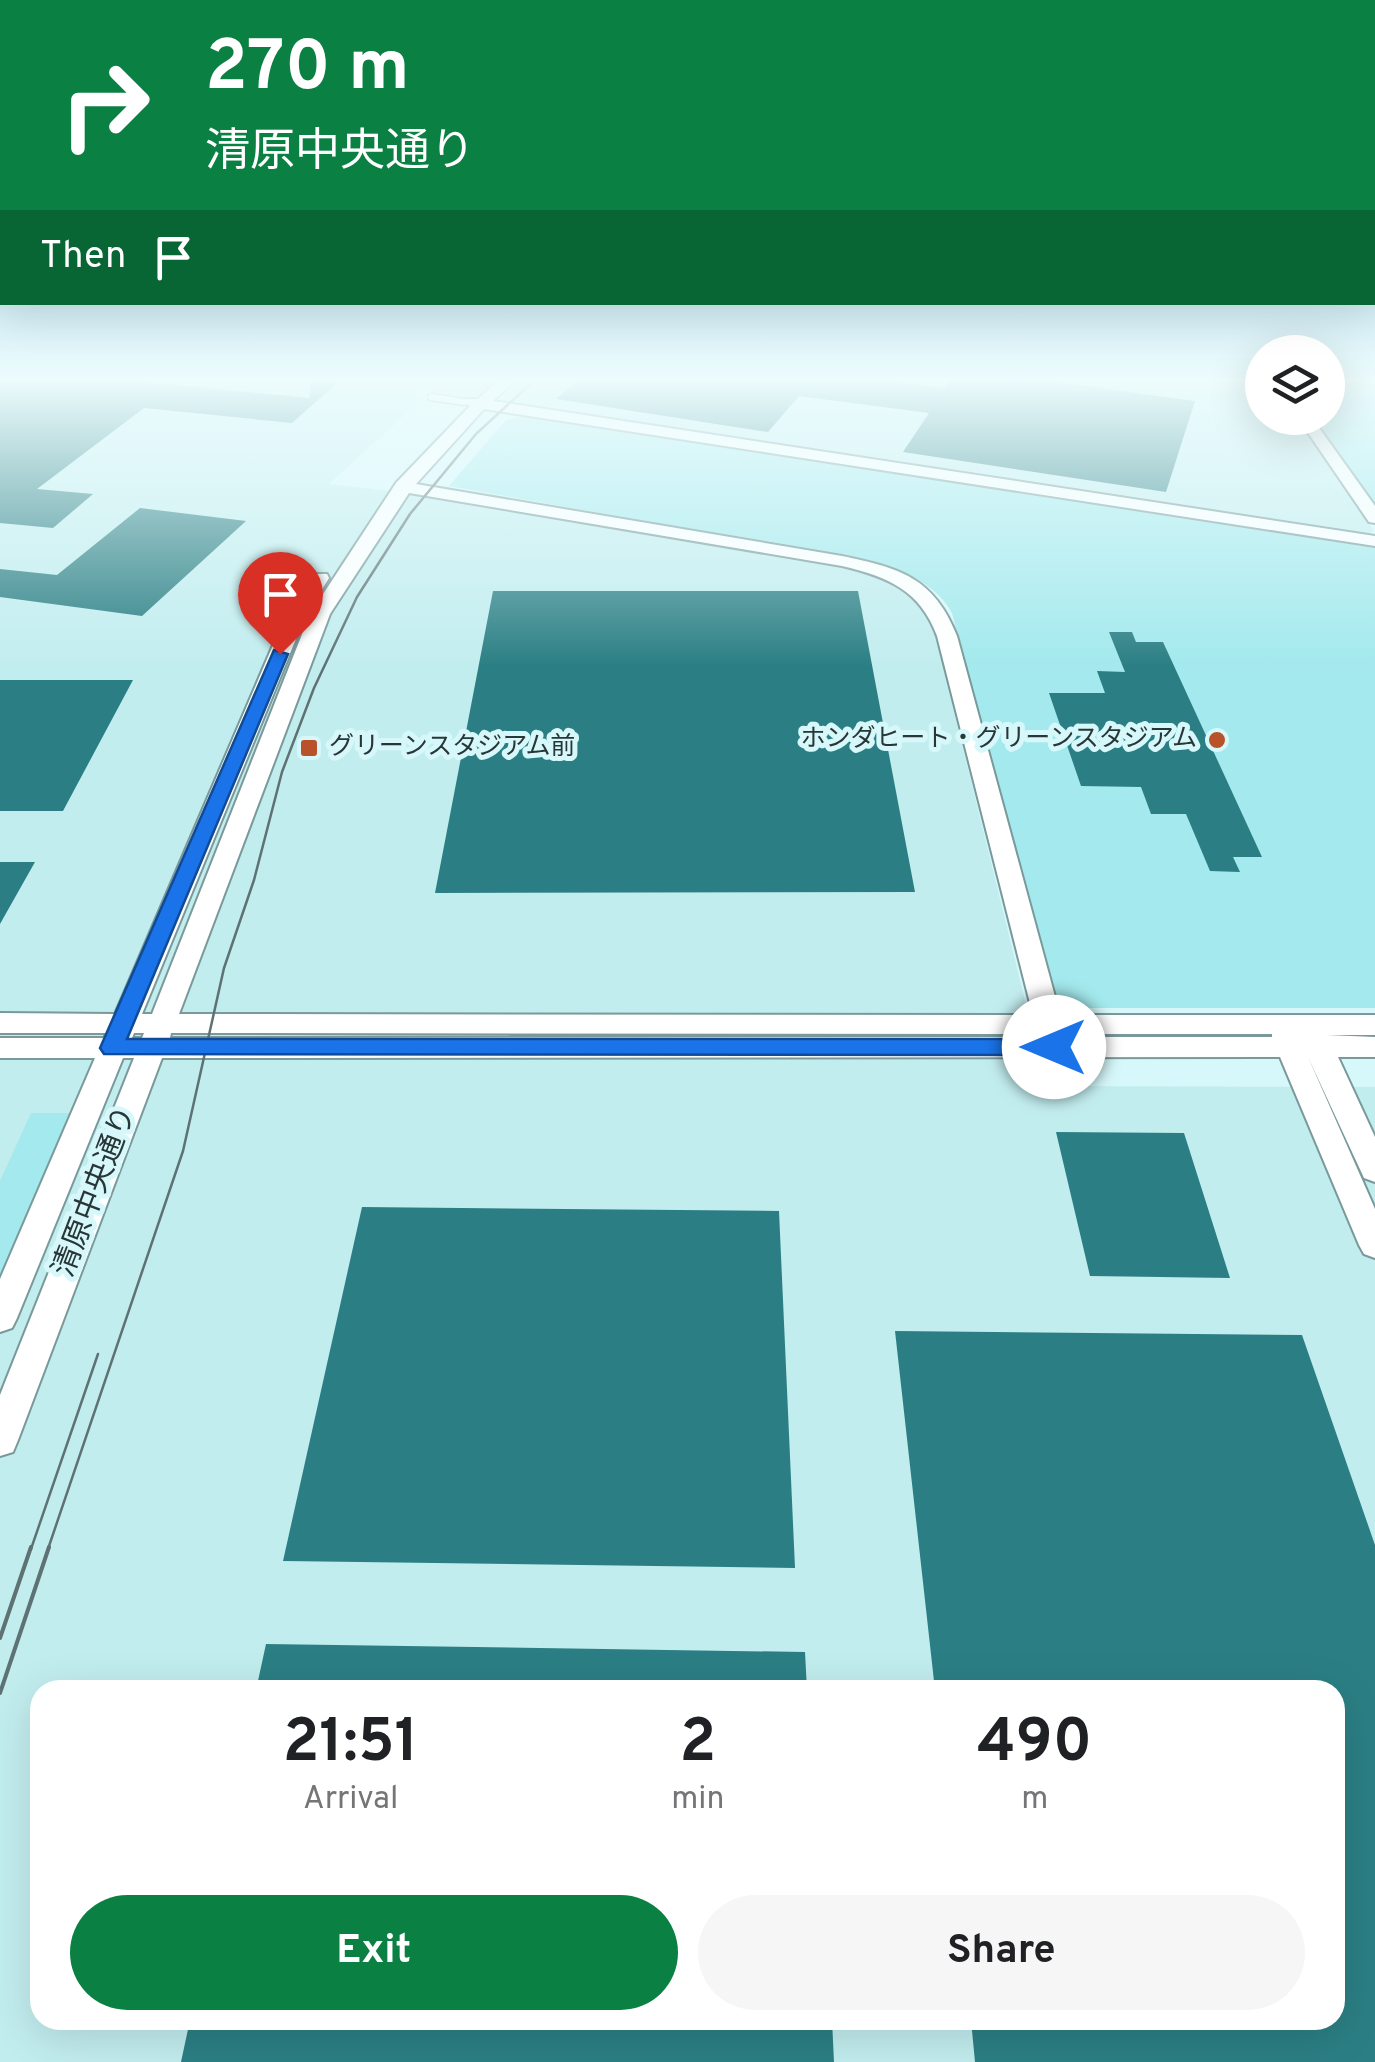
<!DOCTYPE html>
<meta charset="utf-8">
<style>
:root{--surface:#fff;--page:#f6f6f6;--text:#202124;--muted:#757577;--accent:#0b8043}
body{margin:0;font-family:Overpass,"Noto Sans JP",sans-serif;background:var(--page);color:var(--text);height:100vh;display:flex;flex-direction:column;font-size:38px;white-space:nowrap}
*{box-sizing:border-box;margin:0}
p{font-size:32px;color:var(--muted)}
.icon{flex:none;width:55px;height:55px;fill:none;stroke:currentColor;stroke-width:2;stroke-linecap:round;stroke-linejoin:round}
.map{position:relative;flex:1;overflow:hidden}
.drawer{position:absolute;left:30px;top:1680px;width:1315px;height:350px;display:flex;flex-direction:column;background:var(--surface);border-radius:30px;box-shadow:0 10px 40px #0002}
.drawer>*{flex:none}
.guide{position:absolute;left:0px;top:0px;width:1375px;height:305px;box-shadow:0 10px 40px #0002;background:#0b8043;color:#fff;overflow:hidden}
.controls{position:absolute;left:1245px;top:335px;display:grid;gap:20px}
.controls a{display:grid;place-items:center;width:100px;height:100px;border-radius:50%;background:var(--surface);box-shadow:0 10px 40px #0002;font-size:50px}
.pin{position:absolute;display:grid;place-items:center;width:85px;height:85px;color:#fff;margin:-102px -42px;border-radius:50% 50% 50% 0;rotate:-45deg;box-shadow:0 0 10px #0007}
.pin .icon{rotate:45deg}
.me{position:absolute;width:110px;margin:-55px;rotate:270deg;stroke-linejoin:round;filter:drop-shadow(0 0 8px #0008)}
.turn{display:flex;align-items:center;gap:35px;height:210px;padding:0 40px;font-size:45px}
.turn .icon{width:130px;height:130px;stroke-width:2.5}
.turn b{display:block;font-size:70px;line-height:85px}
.then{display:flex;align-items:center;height:95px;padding:0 40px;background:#0003;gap:20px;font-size:38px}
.eta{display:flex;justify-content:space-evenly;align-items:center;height:170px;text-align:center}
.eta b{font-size:60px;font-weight:700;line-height:70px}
.button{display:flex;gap:20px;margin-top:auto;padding:20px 40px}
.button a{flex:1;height:115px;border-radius:60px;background:var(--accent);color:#fff;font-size:40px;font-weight:700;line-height:115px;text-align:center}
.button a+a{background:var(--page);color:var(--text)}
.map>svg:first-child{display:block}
.built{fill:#c2edef;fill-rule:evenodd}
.green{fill:#a3e9ed}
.building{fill:#2b7f84}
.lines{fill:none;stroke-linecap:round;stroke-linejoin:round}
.service-casing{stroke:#79999a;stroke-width:9}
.tertiary-casing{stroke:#79999a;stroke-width:4}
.service{stroke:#fff;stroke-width:6}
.tertiary{fill:#fff;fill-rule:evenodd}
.tram-far1{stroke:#5e7273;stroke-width:2.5}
.tram{stroke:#5e7273;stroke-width:4}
.route{fill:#1a73e8;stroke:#114b97;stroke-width:2.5}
.poi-dot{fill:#b9522a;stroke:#d6f8fa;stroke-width:4}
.labels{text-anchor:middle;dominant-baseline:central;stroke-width:10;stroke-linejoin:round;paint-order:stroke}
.far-poi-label{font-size:25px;fill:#293637;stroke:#d6f8fa;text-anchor:end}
.street-label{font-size:30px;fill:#293637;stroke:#d6f8fa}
</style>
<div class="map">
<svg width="1375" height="2062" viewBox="0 0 1375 2062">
<rect width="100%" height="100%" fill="#d6f8fa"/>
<!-- built -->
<path class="built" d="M0,377h1262v41h34l78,113 -9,4 -946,-145 -4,5 9,2 -95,87 121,14 386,68 64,18 30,30 116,472 329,1v975h-1375zM40,1690h1295v330h-1295z"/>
<!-- green -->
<path class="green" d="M1328,377h47v127l-61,-86h14z
M524,416l851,132v460h-308l-11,-6 -104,-389c-18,-33 -56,-45 -90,-53l-413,-74 57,-66z
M31,1113h40l-71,168v-100z"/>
<!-- building -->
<path class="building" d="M0,377h141l-5,4 173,17 2,-21h33l-52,46 -148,-15 -107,81 56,5 -40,34 -53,-5z
M582,377h277l86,11 7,-11h68l175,24 -29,91 -263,-40 26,-39 -130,-17 -31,36 -212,-33z
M140,508l106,13 -104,95 -142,-19v-28l57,6z
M493,591h365l57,301 -480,1z
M1109,632h23l4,10h27l99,215h-29l7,15 -30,-1 -24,-57h-35l-10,-27 -60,-1 -32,-93h56l-8,-22 28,1z
M0,680h133l-70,131h-63z
M0,862h35l-35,62z
M1056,1132l128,1 46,145 -140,-2z
M362,1207l417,4 16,357 -512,-7z
M895,1331l407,4 73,210v517h-400l-4,-42h364v-330h-400z
M266,1644l539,8 2,38h-551z
M190,2020h642l2,42h-653z"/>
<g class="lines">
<!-- service casing -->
<g class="service-casing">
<path id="service" d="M431,397l33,5"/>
</g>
<!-- tertiary casing -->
<g class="tertiary-casing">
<path id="tertiary" d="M502,377h16l-25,24 882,135v10l-891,-137 -68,75 426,72c57,12 92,21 115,80l103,379h315v20h-48l48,2v20h-37l37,80v45l-11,-4 -56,-121 67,152v49l-11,-4 -5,-9 -79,-188 -1118,1 -144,382 -5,12 -13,4v-61l134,-337h-11l-106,260 -5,10 -12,4v-53l95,-221h-95v-20h104l2,-5h-106v-20l115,1 170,-397 28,-43h14l2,4 -24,39 -163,397h10l158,-400 86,-131 74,-77 -6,-4 2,-3h12zM409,493l433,73c46,11 78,24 95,70l96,379 -854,-1 151,-400zM134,1033h10l-2,5h-10zM171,1033l866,1 1,3 -868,1zM1065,1034h207v3h-206z
M1298,418h14l63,88v17l-6,-1z"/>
</g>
<!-- service -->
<use href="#service" class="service"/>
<!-- tertiary -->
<use href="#tertiary" class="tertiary"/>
<!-- tram-far1 -->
<path class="tram-far1" d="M31,1549l67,-195
M48,1549l135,-398 41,-183 30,-88 28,-108 32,-84 43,-91 53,-83 66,-80 62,-57"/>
<!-- tram -->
<path class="tram" d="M0,1638l31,-91
M0,1693l49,-146"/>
</g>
<!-- sky -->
<linearGradient id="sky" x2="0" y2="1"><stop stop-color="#69b5d7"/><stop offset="0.57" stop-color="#edfcfd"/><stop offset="1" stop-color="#edfcfd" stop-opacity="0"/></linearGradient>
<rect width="1375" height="666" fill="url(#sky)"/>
<!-- route -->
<path class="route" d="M274,650l14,4 -161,385h927l12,8 -12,8 -950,-1 -4,-6z"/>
<!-- markers -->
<g class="poi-dot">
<circle cx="1217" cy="740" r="10"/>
<rect x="299" y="738" width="20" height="20" rx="5"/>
</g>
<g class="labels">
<!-- far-poi labels -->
<g class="far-poi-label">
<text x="1197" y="740">ホンダヒート・グリーンスタジアム</text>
<text x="329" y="748" text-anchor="start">グリーンスタジアム前</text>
</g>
<!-- street labels -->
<g class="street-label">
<text transform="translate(96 1192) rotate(-69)">清原中央通り</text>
</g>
</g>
</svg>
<div class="controls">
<a><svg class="icon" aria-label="layers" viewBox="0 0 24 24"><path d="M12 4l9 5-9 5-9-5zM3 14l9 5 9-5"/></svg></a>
</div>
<div class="pin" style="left:280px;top:654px;background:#d93025"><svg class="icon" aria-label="arrive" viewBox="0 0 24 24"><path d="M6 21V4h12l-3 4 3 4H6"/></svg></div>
<svg class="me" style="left:1054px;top:1047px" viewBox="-20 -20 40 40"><circle r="19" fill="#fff"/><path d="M0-13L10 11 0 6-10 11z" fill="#1a73e8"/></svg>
<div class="guide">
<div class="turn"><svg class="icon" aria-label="right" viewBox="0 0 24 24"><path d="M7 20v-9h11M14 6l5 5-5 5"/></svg><div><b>270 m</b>清原中央通り</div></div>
<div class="then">Then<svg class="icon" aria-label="arrive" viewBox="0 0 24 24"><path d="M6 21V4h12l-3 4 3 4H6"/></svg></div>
</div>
<section class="drawer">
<div class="eta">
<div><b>21:51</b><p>Arrival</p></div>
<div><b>2</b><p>min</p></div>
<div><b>490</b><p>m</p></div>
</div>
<div class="button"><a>Exit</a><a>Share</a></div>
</section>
</div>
